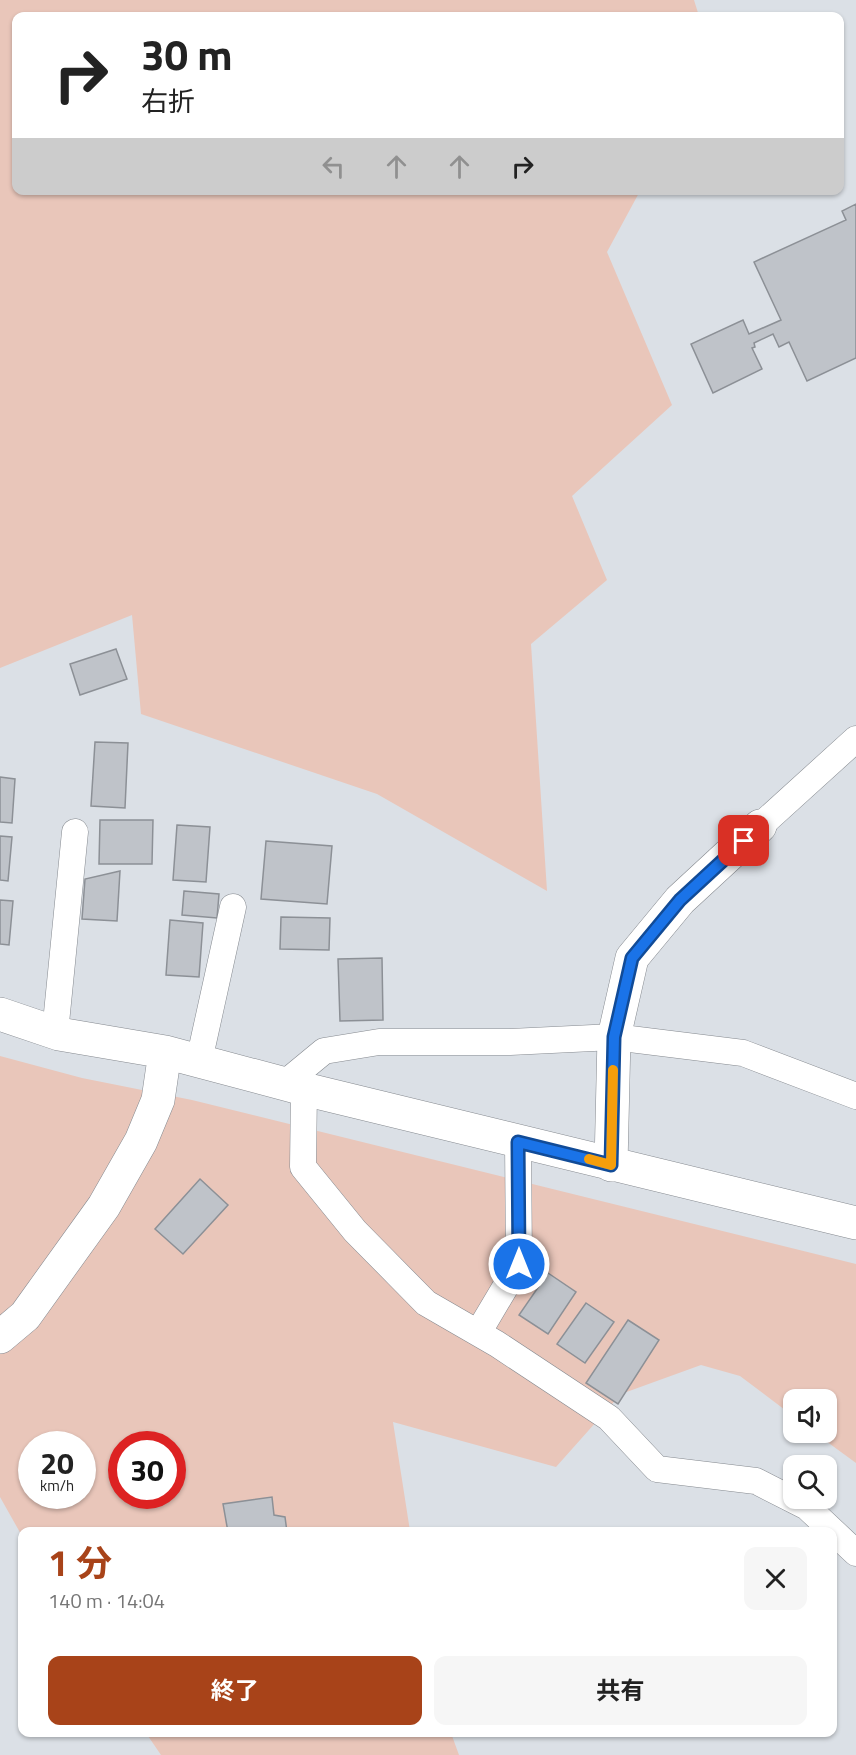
<!DOCTYPE html>
<html lang="ja">
<meta charset="utf-8">
<style>
:root{--surface:#fff;--page:#f6f6f6;--text:#222;--muted:#767676;--accent:#a84319}
body{margin:0;font-family:"Titillium Web","Noto Sans JP",sans-serif;background:var(--page);color:var(--text);height:100vh;display:flex;flex-direction:column;font-size:22px;white-space:nowrap}
*{box-sizing:border-box;margin:0}
p{font-size:20px;color:var(--muted)}
.icon{flex:none;width:33px;height:33px;fill:none;stroke:currentColor;stroke-width:2;stroke-linecap:round;stroke-linejoin:round}
.map{position:relative;flex:1;overflow:hidden}
.panel{position:absolute;left:18px;top:1527px;width:819px;height:210px;display:flex;flex-direction:column;background:var(--surface);border-radius:12px;box-shadow:0 2px 4px #0004}
.panel>*{flex:none}
.hud{position:absolute;left:12px;top:12px;width:832px;height:183px;border-radius:12px;box-shadow:0 2px 4px #0004;background:#fff;color:var(--text);overflow:hidden}
.controls{position:absolute;left:783px;top:1389px;display:grid;gap:12px}
.controls a{display:grid;place-items:center;width:54px;height:54px;border-radius:12px;background:var(--surface);box-shadow:0 2px 4px #0004;font-size:30px}
.speed{position:absolute;left:18px;top:1431px;display:flex;gap:12px;font-size:30px;font-weight:700;text-align:center}
.speed>*{display:grid;place-content:center;width:78px;height:78px;border-radius:50%;background:var(--surface);box-shadow:0 2px 4px #0004;line-height:1}
.speed small{font-size:15px;font-weight:400}
.speed .limit{border:9px solid #d22;background:#fff;color:#111}
.pin{position:absolute;display:grid;place-items:center;width:51px;height:51px;color:#fff;margin:-26px;border-radius:12px;box-shadow:0 3px 9px #0006}
.me{position:absolute;width:66px;margin:-33px;rotate:0deg;stroke-linejoin:round;filter:drop-shadow(0 0 4px #0008)}
.turn{display:flex;align-items:center;gap:21px;height:126px;padding:0 30px;font-size:27px}
.turn .icon{width:78px;height:78px;stroke-width:2.5}
.turn b{display:block;font-size:42px;line-height:51px}
.lanes{display:flex;align-items:center;height:57px;padding:0 30px;background:#0003;justify-content:center;gap:30px;direction:ltr}
.lanes .off{opacity:.35}
.round{display:grid;place-items:center;flex:none;width:63px;height:63px;border-radius:12px;background:var(--page)}
.summary{display:flex;align-items:center;justify-content:space-between;height:102px;padding:0 30px}
h1{font-size:36px;font-weight:700;line-height:45px;color:var(--accent)}
.button{display:flex;gap:12px;margin-top:auto;padding:12px 30px}
.button a{flex:1;height:69px;border-radius:12px;background:var(--accent);color:#fff;font-size:24px;font-weight:700;line-height:69px;text-align:center}
.button a+a{background:var(--page);color:var(--text)}
.map>svg:first-child{display:block}
.green{fill:#e9c6ba;fill-rule:evenodd}
.building{fill:#bfc3c9;stroke:#8c9096;stroke-width:1.5}
.lines{fill:none;stroke-linecap:round;stroke-linejoin:round}
.minor-casing{stroke:#85898f;stroke-width:27}
.tertiary-casing{stroke:#85898f;stroke-width:34}
.minor{stroke:#fff;stroke-width:26}
.tertiary{stroke:#fff;stroke-width:33}
.route-casing{stroke:#114b97;stroke-width:15}
.route{stroke:#1a73e8;stroke-width:10}
.slow{stroke:#f59e0b;stroke-width:10}
</style>
<div class="map">
<svg width="856" height="1755" viewBox="0 0 856 1755">
<rect width="100%" height="100%" fill="#dbe0e6"/>
<!-- green -->
<path class="green" d="M0,0h694l5,16h-683v174l624,1 -33,61 65,153 -100,91 35,84 -76,64 16,247 -170,-97 -236,-80 -9,-99 -132,53z
M0,1056l82,22 110,22 664,164v199l-41,-30 11,-1v-32h-32l-1,16 -53,-40 -39,-11 -80,29 -65,73 -163,-45 17,109 -388,1v4l-22,-39zM32,1444h50v52h-50zM122,1444h50v52h-50z
M146,1733h305l8,22h-298z"/>
<!-- building -->
<path class="building" d="M856,204v154l-49,23 -18,-39 -10,5 -6,-13 -19,9 1,4 -3,1 10,21 -49,24 -22,-49 52,-24 6,14 32,-14 -27,-58 92,-42 -4,-9z
M116,649l11,30 -47,16 -10,-31z
M95,742l33,1 -3,65 -34,-2z
M0,777l15,2 -3,44 -12,-1z
M100,820h53l-1,44h-53z
M177,825l33,2 -4,55 -33,-2z
M0,836l12,1 -4,44 -8,-1z
M266,841l66,5 -5,58 -66,-5z
M120,871l-3,50 -35,-2 3,-40z
M184,891l35,3 -2,24 -35,-3z
M0,900l13,1 -4,44 -9,-1z
M281,917l49,1 -1,32 -49,-1z
M170,920l33,3 -4,54 -33,-2z
M382,958l1,62 -43,1 -2,-62z
M200,1179l28,26 -45,49 -28,-25z
M548,1273l28,19 -28,42 -29,-19z
M586,1303l28,19 -29,41 -28,-19z
M628,1320l31,20 -41,64 -32,-21z
M272,1497l2,18 11,2 2,15h-59l-5,-28z"/>
<g class="lines">
<!-- minor casing -->
<g class="minor-casing">
<path id="minor" d="M760,826l96,-87
M55,1033l20,-201
M199,1061l34,-154
M284,1084l40,-33 55,-9h131l104,-5 129,16 113,43
M304,1089l-1,78 52,64 71,72 71,41 112,74 48,51 99,12 51,26 49,46
M478,1333l41,-69 -1,-122"/>
</g>
<!-- tertiary casing -->
<g class="tertiary-casing">
<path id="tertiary" d="M0,1014l59,20 106,18 139,37 552,134
M611,1165l3,-128 18,-79 48,-58 80,-74
M0,1337l25,-21 79,-110 37,-65 17,-41 7,-48"/>
</g>
<!-- minor -->
<use href="#minor" class="minor"/>
<!-- tertiary -->
<use href="#tertiary" class="tertiary"/>
</g>
<g class="lines">
<!-- route casing -->
<g class="route-casing">
<path id="route" d="M519,1264l-1,-122 93,23 3,-128 18,-79 48,-58 64,-59"/>
</g>
<!-- route -->
<use href="#route" class="route"/>
<!-- slow -->
<path class="slow" d="M589,1159l22,6 2,-95"/>
</g>
</svg>
<div class="controls">
<a><svg class="icon" aria-label="sound" viewBox="0 0 24 24"><path d="M4 9h4l5-4v14l-5-4H4zM17 9q2 3 0 6"/></svg></a>
<a><svg class="icon" aria-label="search" viewBox="0 0 24 24"><circle cx="10" cy="10" r="6"/><path d="M15 15l6 6"/></svg></a>
</div>
<div class="speed"><div>20<small>km/h</small></div><div class="limit">30</div></div>
<div class="pin" style="left:744px;top:841px;background:#d93025"><svg class="icon" aria-label="arrive" viewBox="0 0 24 24"><path d="M6 21V4h12l-3 4 3 4H6"/></svg></div>
<svg class="me" style="left:519px;top:1264px" viewBox="-20 -20 40 40"><circle r="17" fill="#1a73e8" stroke="#fff" stroke-width="3"/><path d="M0-11L8 9 0 5-8 9z" fill="#fff"/></svg>
<div class="hud">
<div class="turn"><svg class="icon" aria-label="right" viewBox="0 0 24 24"><path d="M7 20v-9h11M14 6l5 5-5 5"/></svg><div><b>30 m</b>右折</div></div>
<div class="lanes"><svg class="icon off" aria-label="left" viewBox="0 0 24 24"><path d="M17 20v-9H6M10 6l-5 5 5 5"/></svg><svg class="icon off" aria-label="ahead" viewBox="0 0 24 24"><path d="M12 20V5M6 11l6-6 6 6"/></svg><svg class="icon off" aria-label="ahead" viewBox="0 0 24 24"><path d="M12 20V5M6 11l6-6 6 6"/></svg><svg class="icon" aria-label="right" viewBox="0 0 24 24"><path d="M7 20v-9h11M14 6l5 5-5 5"/></svg></div>
</div>
<section class="panel">
<div class="summary"><div><h1>1 分</h1><p>140 m · 14:04</p></div><a class="round"><svg class="icon" aria-label="close" viewBox="0 0 24 24"><path d="M6 6l12 12M18 6L6 18"/></svg></a></div>
<div class="button"><a>終了</a><a>共有</a></div>
</section>
</div>
